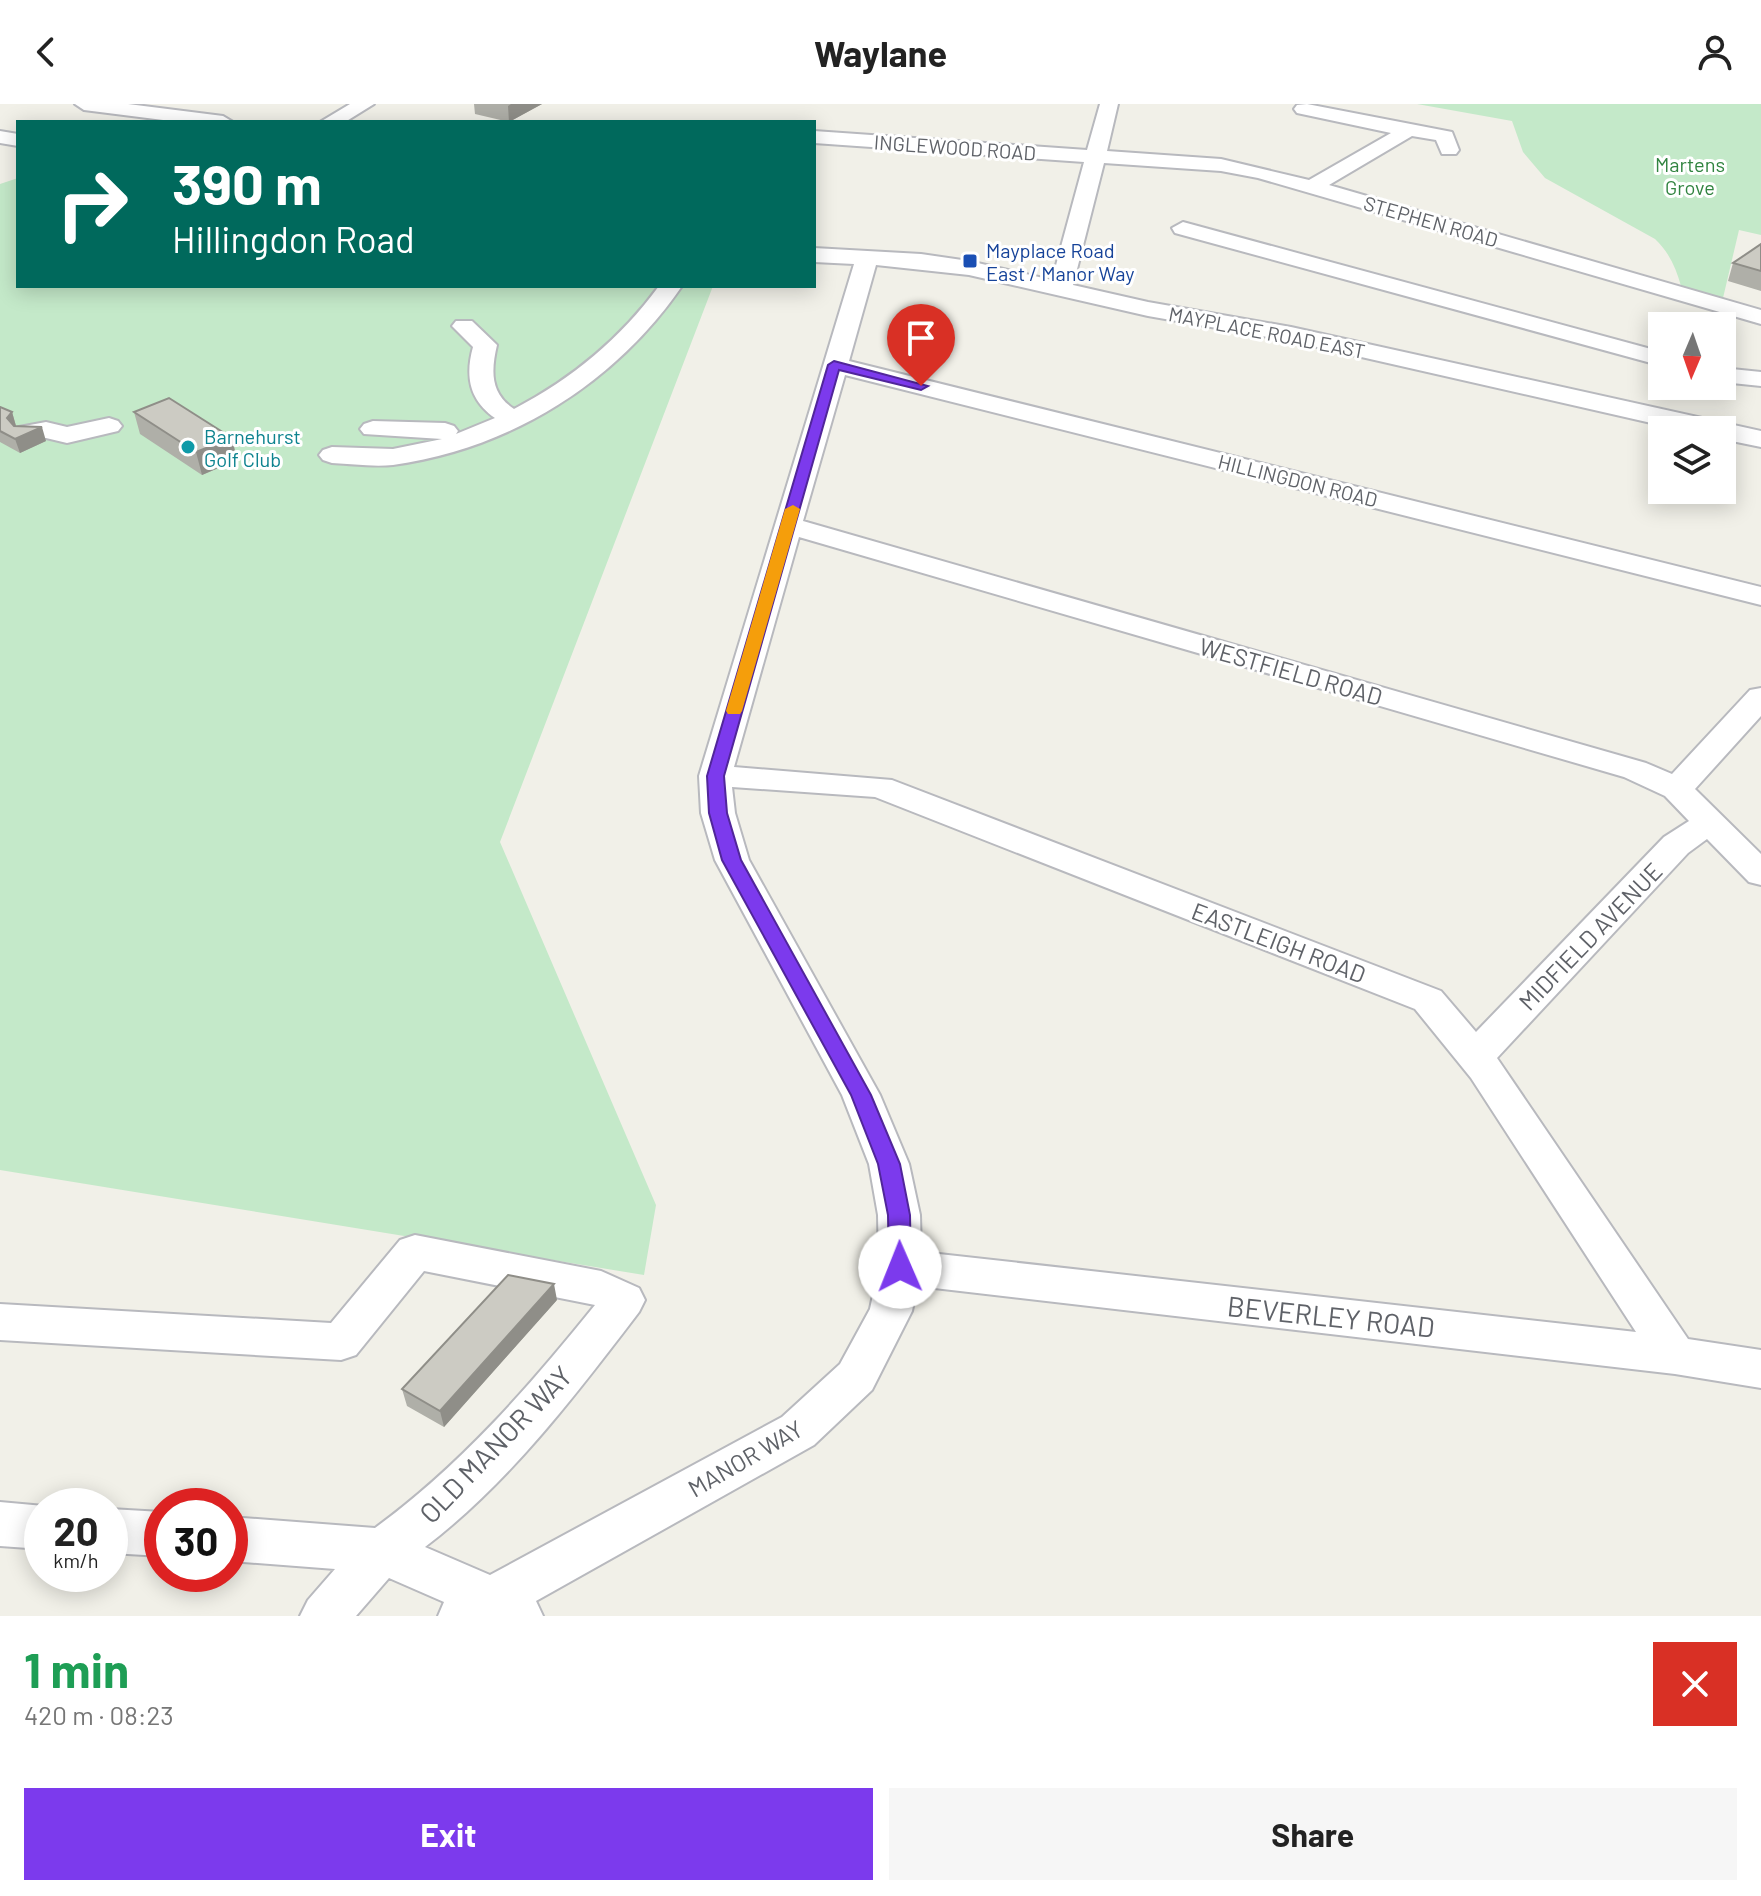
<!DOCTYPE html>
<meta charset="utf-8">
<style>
:root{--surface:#fff;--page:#f6f6f6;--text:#222;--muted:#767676;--accent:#7c3aed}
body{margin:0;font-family:Barlow,sans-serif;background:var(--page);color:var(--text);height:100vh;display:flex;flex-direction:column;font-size:30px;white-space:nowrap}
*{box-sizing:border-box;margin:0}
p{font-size:26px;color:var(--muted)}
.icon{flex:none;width:44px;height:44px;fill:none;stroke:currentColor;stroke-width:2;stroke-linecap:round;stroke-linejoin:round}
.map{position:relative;height:1512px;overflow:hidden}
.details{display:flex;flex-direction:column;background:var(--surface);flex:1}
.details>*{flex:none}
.top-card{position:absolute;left:16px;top:16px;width:800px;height:168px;border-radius:0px;box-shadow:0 4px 20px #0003;background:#00695c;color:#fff;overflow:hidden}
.needle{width:52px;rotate:182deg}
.buttons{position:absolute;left:1648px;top:208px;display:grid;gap:16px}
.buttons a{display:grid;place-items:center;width:88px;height:88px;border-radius:0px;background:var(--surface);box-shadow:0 4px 20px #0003;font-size:40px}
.speed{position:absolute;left:24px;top:1384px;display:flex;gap:16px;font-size:40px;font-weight:700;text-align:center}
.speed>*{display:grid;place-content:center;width:104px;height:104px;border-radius:50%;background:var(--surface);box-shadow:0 4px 20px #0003;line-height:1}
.speed small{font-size:20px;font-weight:400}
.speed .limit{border:12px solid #d22;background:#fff;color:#111}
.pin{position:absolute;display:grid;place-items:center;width:68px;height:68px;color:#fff;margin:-82px -34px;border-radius:50% 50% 50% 0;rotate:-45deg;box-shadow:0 0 8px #0007}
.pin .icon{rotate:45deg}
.me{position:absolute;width:88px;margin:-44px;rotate:359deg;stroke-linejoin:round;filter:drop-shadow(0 0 6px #0008)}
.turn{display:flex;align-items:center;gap:28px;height:168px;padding:0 24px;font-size:36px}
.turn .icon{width:104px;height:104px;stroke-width:2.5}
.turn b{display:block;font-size:56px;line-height:68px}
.round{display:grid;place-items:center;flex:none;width:84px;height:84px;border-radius:0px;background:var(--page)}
.headline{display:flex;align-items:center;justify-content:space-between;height:136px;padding:0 24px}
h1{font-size:48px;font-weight:700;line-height:60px;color:#1e9e55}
.button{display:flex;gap:16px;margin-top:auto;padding:16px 24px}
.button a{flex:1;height:92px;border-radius:0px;background:var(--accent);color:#fff;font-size:32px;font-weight:700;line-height:92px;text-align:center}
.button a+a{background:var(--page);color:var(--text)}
header{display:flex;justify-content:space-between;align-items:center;height:104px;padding:0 24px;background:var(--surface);font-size:36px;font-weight:700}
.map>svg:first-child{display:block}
.green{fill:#c4e9c9}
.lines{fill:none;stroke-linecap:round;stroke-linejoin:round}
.minor-casing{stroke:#b8b9be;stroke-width:4}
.minor{fill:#fff;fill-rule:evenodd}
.wall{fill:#afafa8}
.shaded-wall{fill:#8f8e88}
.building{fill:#cccbc3;stroke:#8f8e88;stroke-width:2}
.route{fill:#7c3aed;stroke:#51269a;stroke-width:2}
.slow{fill:#f59e0b}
.transit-dot{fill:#1a4fb4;stroke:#fff;stroke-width:3}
.culture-dot{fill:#0f9aa8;stroke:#fff;stroke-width:3}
.labels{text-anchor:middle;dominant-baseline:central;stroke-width:6;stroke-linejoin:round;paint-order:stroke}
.far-street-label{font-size:20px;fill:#5f6268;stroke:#fff}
.far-park-label{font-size:20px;fill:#318440;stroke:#fff}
.far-transit-label{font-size:20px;fill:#164399;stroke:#fff;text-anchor:start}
.far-culture-label{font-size:20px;fill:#0d838f;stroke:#fff;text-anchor:start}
.street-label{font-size:24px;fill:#5f6268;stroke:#fff}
.near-street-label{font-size:28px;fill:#5f6268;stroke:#fff}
</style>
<header><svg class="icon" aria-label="back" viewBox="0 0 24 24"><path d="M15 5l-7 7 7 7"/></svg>Waylane<svg class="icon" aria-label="person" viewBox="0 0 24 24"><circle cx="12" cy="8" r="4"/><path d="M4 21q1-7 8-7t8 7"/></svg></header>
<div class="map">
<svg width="1761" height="1512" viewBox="0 0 1761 1512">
<rect width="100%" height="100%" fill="#f1f0e8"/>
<!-- green -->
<path class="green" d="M1417,0h344v131l-22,-5 -16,68 -42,-12c-5,-18 -12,-34 -26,-47l-110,-61 -22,-26 -11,-31z
M18,74v108h695l-213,556 156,363 -12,70 -644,-105v-986z"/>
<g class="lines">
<!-- minor casing -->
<g class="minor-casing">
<path id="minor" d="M75,0h53l95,12 10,6h-54l-95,-12z
M350,0h24l-29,18h-25z
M1100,0h18l-11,47 114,8 88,21 82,-47 -94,-20 -3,-4 3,-4 10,-1 145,28 7,18 -3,4h-14l-6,-14 -24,-4 -83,49 432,125v14l-503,-146 -37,-7 -117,-8 -31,122 75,17 143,25 470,104v16l-39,-8v-9h-40l-391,-89 -143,-25 -179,-41 -93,-10 -27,96 912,226v18l-916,-230 -42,146 843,242 26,11 78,-84 11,-2v28l-66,73 66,65v31l-12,-3 -42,-43 -19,14 -191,205 191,281 73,11v38l-86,-14 -758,-88 -5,25 -40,79 -58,55 -278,156 7,15h-105l6,-14 -55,-24 -33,38h-56l8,-16 27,-31 -105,-8v-44l145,11c85,-62 154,-141 220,-223l-171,-34 -68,84 -15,5 -341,-20v-36l331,19 69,-83 15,-5 186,36 38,17 6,12 -6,12c-64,84 -130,171 -214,235l65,28 292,-158 58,-53 30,-55 9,-42 -1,-52 -9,-51 -27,-69 -127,-235 -14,-47 -2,-37 155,-512 -40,-2v-14l107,6 48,7 83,19 32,-118 -270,-19v-12l273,19zM799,433l825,240 41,19 24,25 -25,16 -188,195 -35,-41 -549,-211 -158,-13zM732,683l143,10 540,212 56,69 165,254 -715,-80 -1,-37 -11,-51 -29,-69 -131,-235 -14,-47z
M0,27l18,3v12l-18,-3z
M1183,118l479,130v14l-487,-133 -3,-5z
M659,182h23c-66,96 -171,163 -289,179 -20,2 -41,-1 -61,-2l-9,-3 -4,-5 4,-5 9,-3 61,2 49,-10 -78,-5 -4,-5 4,-5 9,-3 72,2 9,3 4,5 -2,3 39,-16c-26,-18 -30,-42 -22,-71l-21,-21 4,-5h16l25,24c-6,26 -7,48 17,64 59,-31 106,-70 145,-123z
M1722,264l39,4v14l-39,-4z
M109,314l9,3 4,5 -4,5 -51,12 -21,-5 -27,-1 -4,-5 4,-5 27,-5 21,5z
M0,1398l44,4 -2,43 -42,-3z
M110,1405l52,3v44l-52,-3z"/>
</g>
<!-- minor -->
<use href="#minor" class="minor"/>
</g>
<!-- wall -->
<path class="wall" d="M474,0h68l-33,18 -34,-8z
M1761,140v47l-33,-10 5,-18z
M0,303l12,5 4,14 30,15 -26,12 -20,-11z
M134,308l98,26 5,22 -35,15 -62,-41z
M557,1196l-113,127 -37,-21 -5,-17z"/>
<!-- shaded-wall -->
<path class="shaded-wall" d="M511,0h31l-33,18 -1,-16z
M12,308l4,14 -4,6 -5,-14z
M42,323l4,14 -26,12 -5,-14z
M232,334l5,22 -35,15 -6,-23z
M554,1180l3,16 -113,127 -4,-16z"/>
<!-- building -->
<path class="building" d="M1761,140v27l-28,-8z
M169,294l63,40 -36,14 -62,-40z
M0,303l12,5 -5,6 7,8 28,1 -27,12 -15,-8z
M508,1171l46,9 -114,127 -38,-22z"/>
<!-- route -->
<path class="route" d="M834,257l94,25 -7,4 -82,-20 -115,406 3,37 14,47 130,235 29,69 10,51 1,52 -3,7 -8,2 -8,-2 -3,-7 -1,-52 -10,-51 -27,-69 -129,-235 -13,-47 -2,-37 121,-411z"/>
<!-- slow -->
<path class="slow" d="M793,401l7,4 -58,202 -2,3h-12l-2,-3 59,-202z"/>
<!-- markers -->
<rect class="transit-dot" x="962" y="149" width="16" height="16" rx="4"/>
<circle class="culture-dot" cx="188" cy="343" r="8"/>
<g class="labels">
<!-- far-street labels -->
<g class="far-street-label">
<text transform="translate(955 43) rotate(4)">INGLEWOOD ROAD</text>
<text transform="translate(1431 117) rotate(16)">STEPHEN ROAD</text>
<text transform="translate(1267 228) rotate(11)">MAYPLACE ROAD EAST</text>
<text transform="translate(1298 376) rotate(14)">HILLINGDON ROAD</text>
</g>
<!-- far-park labels -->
<g class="far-park-label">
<text x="1690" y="60">Martens<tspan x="1690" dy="23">Grove</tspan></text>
</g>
<!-- far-transit labels -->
<g class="far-transit-label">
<text x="986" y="146">Mayplace Road<tspan x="986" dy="23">East / Manor Way</tspan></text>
</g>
<!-- far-culture labels -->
<g class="far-culture-label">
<text x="204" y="332">Barnehurst<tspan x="204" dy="23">Golf Club</tspan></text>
</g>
<!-- street labels -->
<g class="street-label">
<text transform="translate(1291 567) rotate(16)">WESTFIELD ROAD</text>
<text transform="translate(1590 832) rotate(-46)">MIDFIELD AVENUE</text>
<text transform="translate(1279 838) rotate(21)">EASTLEIGH ROAD</text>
<text transform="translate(745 1354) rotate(-30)">MANOR WAY</text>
</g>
<!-- near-street labels -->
<g class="near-street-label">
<text transform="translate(1331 1212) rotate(6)">BEVERLEY ROAD</text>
<text transform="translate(495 1340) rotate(-46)">OLD MANOR WAY</text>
</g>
</g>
</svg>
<div class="buttons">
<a><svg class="needle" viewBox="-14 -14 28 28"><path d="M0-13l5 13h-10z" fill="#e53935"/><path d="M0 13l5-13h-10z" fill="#767676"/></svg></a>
<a><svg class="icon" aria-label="layers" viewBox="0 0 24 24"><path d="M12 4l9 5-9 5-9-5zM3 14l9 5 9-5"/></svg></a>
</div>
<div class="speed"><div>20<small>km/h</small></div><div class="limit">30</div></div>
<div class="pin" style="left:921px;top:282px;background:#d93025"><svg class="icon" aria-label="arrive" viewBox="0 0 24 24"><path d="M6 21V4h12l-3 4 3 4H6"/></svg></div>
<svg class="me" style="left:900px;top:1163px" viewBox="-20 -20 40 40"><circle r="19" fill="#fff"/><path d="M0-13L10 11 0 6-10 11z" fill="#7c3aed"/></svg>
<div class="top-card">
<div class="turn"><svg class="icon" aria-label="right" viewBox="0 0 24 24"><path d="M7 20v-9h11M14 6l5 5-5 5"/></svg><div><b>390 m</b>Hillingdon Road</div></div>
</div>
</div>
<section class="details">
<div class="headline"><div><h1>1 min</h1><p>420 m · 08:23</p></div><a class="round" style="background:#d93025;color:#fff"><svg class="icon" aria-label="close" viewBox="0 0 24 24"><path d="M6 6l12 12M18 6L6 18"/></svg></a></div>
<div class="button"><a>Exit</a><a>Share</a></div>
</section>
